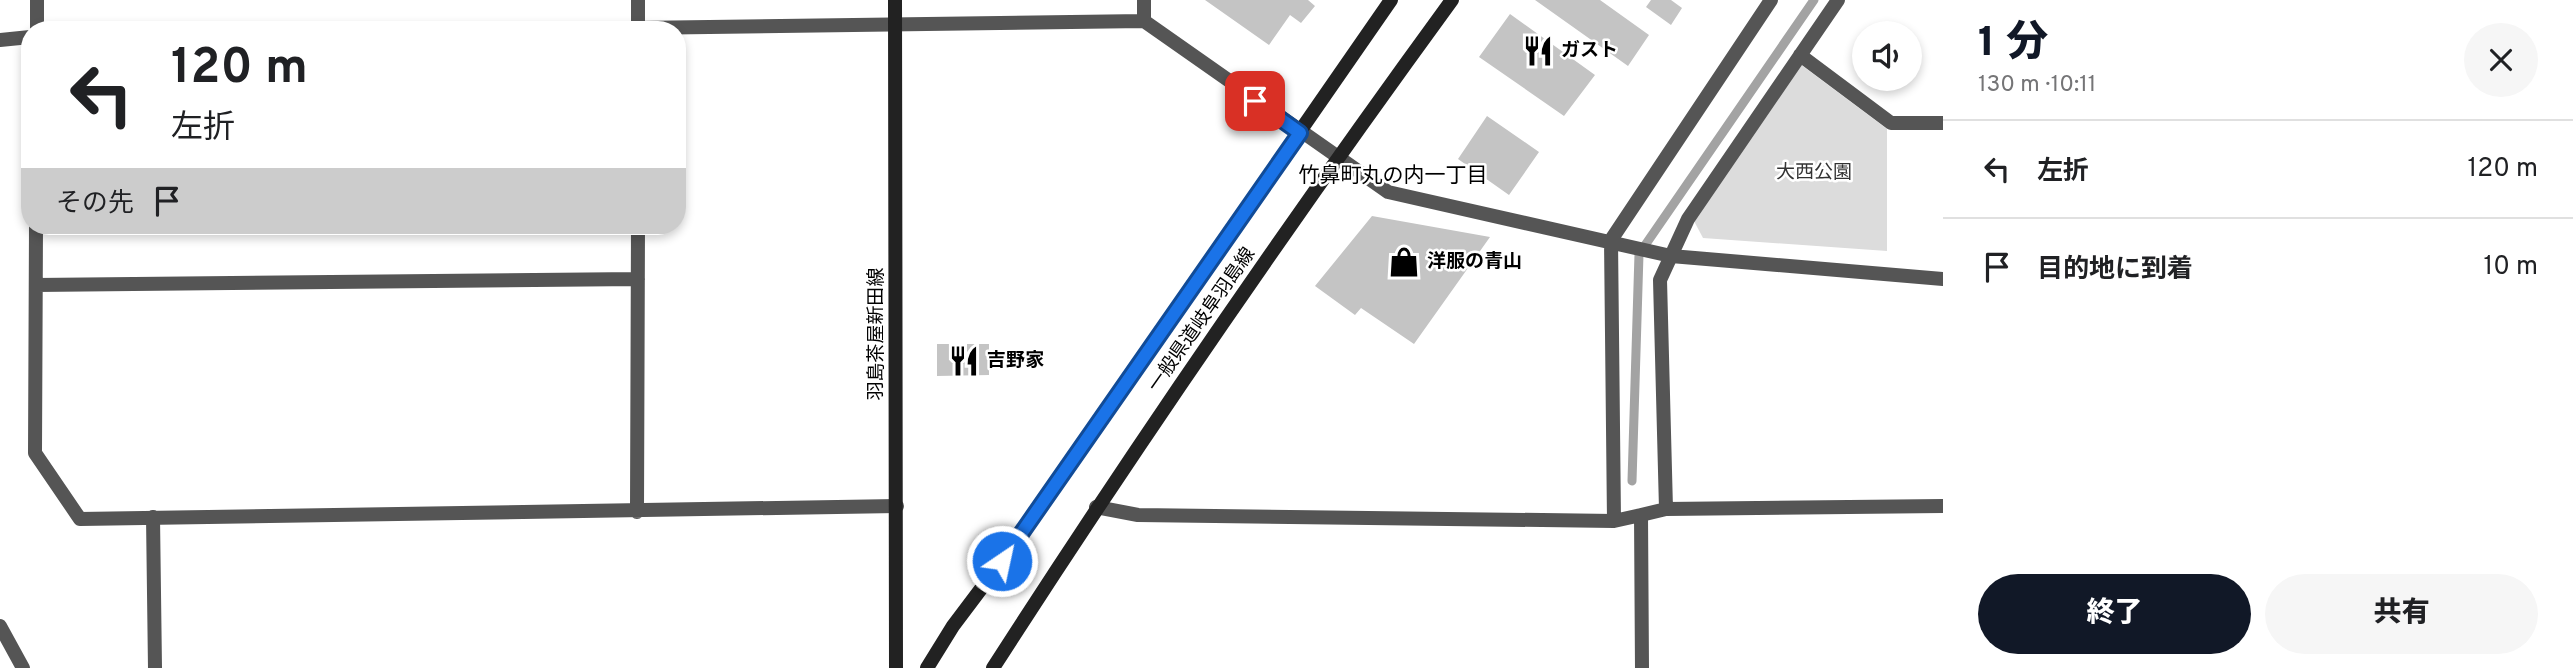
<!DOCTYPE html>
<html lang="ja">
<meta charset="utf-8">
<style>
:root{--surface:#fff;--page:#f6f6f6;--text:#202124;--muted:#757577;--line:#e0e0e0;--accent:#111827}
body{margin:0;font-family:Overpass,"Noto Sans JP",sans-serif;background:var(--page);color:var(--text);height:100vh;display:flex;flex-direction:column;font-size:26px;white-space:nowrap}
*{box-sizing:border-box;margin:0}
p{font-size:23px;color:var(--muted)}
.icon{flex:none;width:38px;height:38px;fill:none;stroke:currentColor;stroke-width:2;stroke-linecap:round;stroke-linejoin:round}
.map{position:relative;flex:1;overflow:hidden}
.panel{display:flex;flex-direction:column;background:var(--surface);width:630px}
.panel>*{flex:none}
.hud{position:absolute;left:21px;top:21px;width:665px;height:214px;border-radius:28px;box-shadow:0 4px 10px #0003;background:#fff;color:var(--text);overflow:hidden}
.controls{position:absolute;left:1852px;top:21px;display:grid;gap:14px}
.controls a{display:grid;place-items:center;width:70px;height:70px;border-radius:50%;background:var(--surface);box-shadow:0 4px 10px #0003;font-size:35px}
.pin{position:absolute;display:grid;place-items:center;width:60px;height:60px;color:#fff;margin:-30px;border-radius:14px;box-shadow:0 4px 10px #0006}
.me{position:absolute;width:77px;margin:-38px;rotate:34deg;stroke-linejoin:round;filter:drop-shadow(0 0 5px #0008)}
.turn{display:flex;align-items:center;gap:24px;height:147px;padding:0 35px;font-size:32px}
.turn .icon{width:91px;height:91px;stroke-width:2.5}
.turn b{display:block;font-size:49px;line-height:60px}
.then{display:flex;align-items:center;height:66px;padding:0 35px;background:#0003;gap:14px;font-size:26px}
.round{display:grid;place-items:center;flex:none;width:74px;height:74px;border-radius:37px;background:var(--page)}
.overview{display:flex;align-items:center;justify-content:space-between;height:119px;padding:0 35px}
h1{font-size:42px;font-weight:800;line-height:52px;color:var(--accent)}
.button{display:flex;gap:14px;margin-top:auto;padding:14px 35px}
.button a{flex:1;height:80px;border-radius:42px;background:var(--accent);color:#fff;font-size:28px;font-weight:800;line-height:80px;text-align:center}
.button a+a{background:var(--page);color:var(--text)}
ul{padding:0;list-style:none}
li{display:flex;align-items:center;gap:21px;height:98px;padding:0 35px;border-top:2px solid var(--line)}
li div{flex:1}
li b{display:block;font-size:26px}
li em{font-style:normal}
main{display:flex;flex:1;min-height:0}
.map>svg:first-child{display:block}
.green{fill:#dcdcdc}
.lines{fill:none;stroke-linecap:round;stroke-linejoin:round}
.stream{stroke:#a3a3a3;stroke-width:9}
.building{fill:#c4c4c4}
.street{stroke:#555;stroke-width:14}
.secondary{stroke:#222;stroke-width:14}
.route-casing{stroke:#114b97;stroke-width:18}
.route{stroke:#1a73e8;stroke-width:12}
.labels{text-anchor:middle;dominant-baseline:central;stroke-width:5;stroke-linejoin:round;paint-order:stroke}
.poi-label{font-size:19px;font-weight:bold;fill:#000;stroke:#fff;text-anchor:start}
.park-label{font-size:19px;fill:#333;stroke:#fff}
.street-label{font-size:19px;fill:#000;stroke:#fff}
.neighbourhood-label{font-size:21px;fill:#000;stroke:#fff}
</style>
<main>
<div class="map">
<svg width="1943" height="668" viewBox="0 0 1943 668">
<rect width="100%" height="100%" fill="#fff"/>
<!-- green -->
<path class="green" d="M1800,64l87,65v122l-184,-13 -9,-17z"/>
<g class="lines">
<!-- stream -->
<path class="stream" d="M1632,481l7,-227 175,-254"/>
</g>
<!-- building -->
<path class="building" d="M1205,0h103l7,6 -14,17 -11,-8 -21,30z
M1535,0h65l49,35 -21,31z
M1651,0h20l11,8 -11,17 -25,-18z
M1510,14l85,61 -31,41 -85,-59z
M1487,116l52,36 -30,43 -51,-36z
M1372,216l118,21 -76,107 -53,-36 -6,7 -40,-29z
M937,344h52v31l-52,1z"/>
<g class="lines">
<!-- street -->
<path class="street" d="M1144,21v-21
M37,30v-30
M486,30l658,-9 244,171 283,64 272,23
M638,30v-30
M0,40l30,-3
M1800,55l91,68h52
M36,226l-1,227 45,66 817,-13
M36,285l602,-6
M1096,507l42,8 476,6
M1666,509l-6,-229 28,-61 150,-219
M637,512l1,-286
M1641,515l25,-6 277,-3
M153,517l2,151
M0,626l23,42
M1642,668l-1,-153 -27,6 -3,-281 160,-240"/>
<!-- secondary -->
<path class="secondary" d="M895,0l1,668
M927,668l26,-42 49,-65 389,-561
M993,668c146,-227 300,-450 459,-668"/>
</g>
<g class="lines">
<!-- route casing -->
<g class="route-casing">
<path id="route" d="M1002,561l298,-428 -45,-32"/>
</g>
<!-- route -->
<use href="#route" class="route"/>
</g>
<!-- icons -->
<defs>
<g id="restaurant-bare" transform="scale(2.415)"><path d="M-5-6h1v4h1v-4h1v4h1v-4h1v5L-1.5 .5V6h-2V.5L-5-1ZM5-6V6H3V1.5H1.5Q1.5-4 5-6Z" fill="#000" stroke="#fff" stroke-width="2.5" paint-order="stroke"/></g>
<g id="shop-bare" transform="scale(2.415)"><path d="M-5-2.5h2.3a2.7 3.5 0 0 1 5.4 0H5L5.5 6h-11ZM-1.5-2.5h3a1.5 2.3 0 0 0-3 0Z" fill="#000" stroke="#fff" stroke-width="2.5" paint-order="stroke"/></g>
</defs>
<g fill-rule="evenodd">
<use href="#restaurant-bare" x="1538" y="51"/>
<use href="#shop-bare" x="1404" y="262"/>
<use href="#restaurant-bare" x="964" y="361"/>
</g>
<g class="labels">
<!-- poi labels -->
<g class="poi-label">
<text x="1561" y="51">ガスト</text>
<text x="1427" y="262">洋服の青山</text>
<text x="987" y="361">吉野家</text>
</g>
<!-- park labels -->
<g class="park-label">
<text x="1814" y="173">大西公園</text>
</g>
<!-- street labels -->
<g class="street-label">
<text transform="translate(1202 320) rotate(-55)">一般県道岐阜羽島線</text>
<text transform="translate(877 334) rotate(-90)">羽島茶屋新田線</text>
</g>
<!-- neighbourhood labels -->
<g class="neighbourhood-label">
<text x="1393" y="176">竹鼻町丸の内一丁目</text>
</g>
</g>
</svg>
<div class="controls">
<a><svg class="icon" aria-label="sound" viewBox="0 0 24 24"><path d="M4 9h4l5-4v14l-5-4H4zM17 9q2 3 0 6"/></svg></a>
</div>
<div class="pin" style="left:1255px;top:101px;background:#d93025"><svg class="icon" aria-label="arrive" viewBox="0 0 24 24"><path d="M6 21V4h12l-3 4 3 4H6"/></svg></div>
<svg class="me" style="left:1002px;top:561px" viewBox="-20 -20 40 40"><circle r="17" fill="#1a73e8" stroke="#fff" stroke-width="3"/><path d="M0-11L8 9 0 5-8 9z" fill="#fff"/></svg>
<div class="hud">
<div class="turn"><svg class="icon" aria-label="left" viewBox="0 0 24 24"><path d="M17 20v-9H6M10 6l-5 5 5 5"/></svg><div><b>120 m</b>左折</div></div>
<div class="then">その先<svg class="icon" aria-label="arrive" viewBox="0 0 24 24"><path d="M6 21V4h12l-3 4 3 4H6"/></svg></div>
</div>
</div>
<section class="panel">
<div class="overview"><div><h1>1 分</h1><p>130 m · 10:11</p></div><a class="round"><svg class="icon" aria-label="close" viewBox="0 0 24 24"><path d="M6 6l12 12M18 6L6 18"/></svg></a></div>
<ul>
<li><svg class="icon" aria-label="left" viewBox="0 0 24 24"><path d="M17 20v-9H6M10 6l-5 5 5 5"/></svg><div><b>左折</b></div><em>120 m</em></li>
<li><svg class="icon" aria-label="arrive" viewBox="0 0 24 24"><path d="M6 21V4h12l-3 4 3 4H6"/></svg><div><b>目的地に到着</b></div><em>10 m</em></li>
</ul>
<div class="button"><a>終了</a><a>共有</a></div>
</section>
</main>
